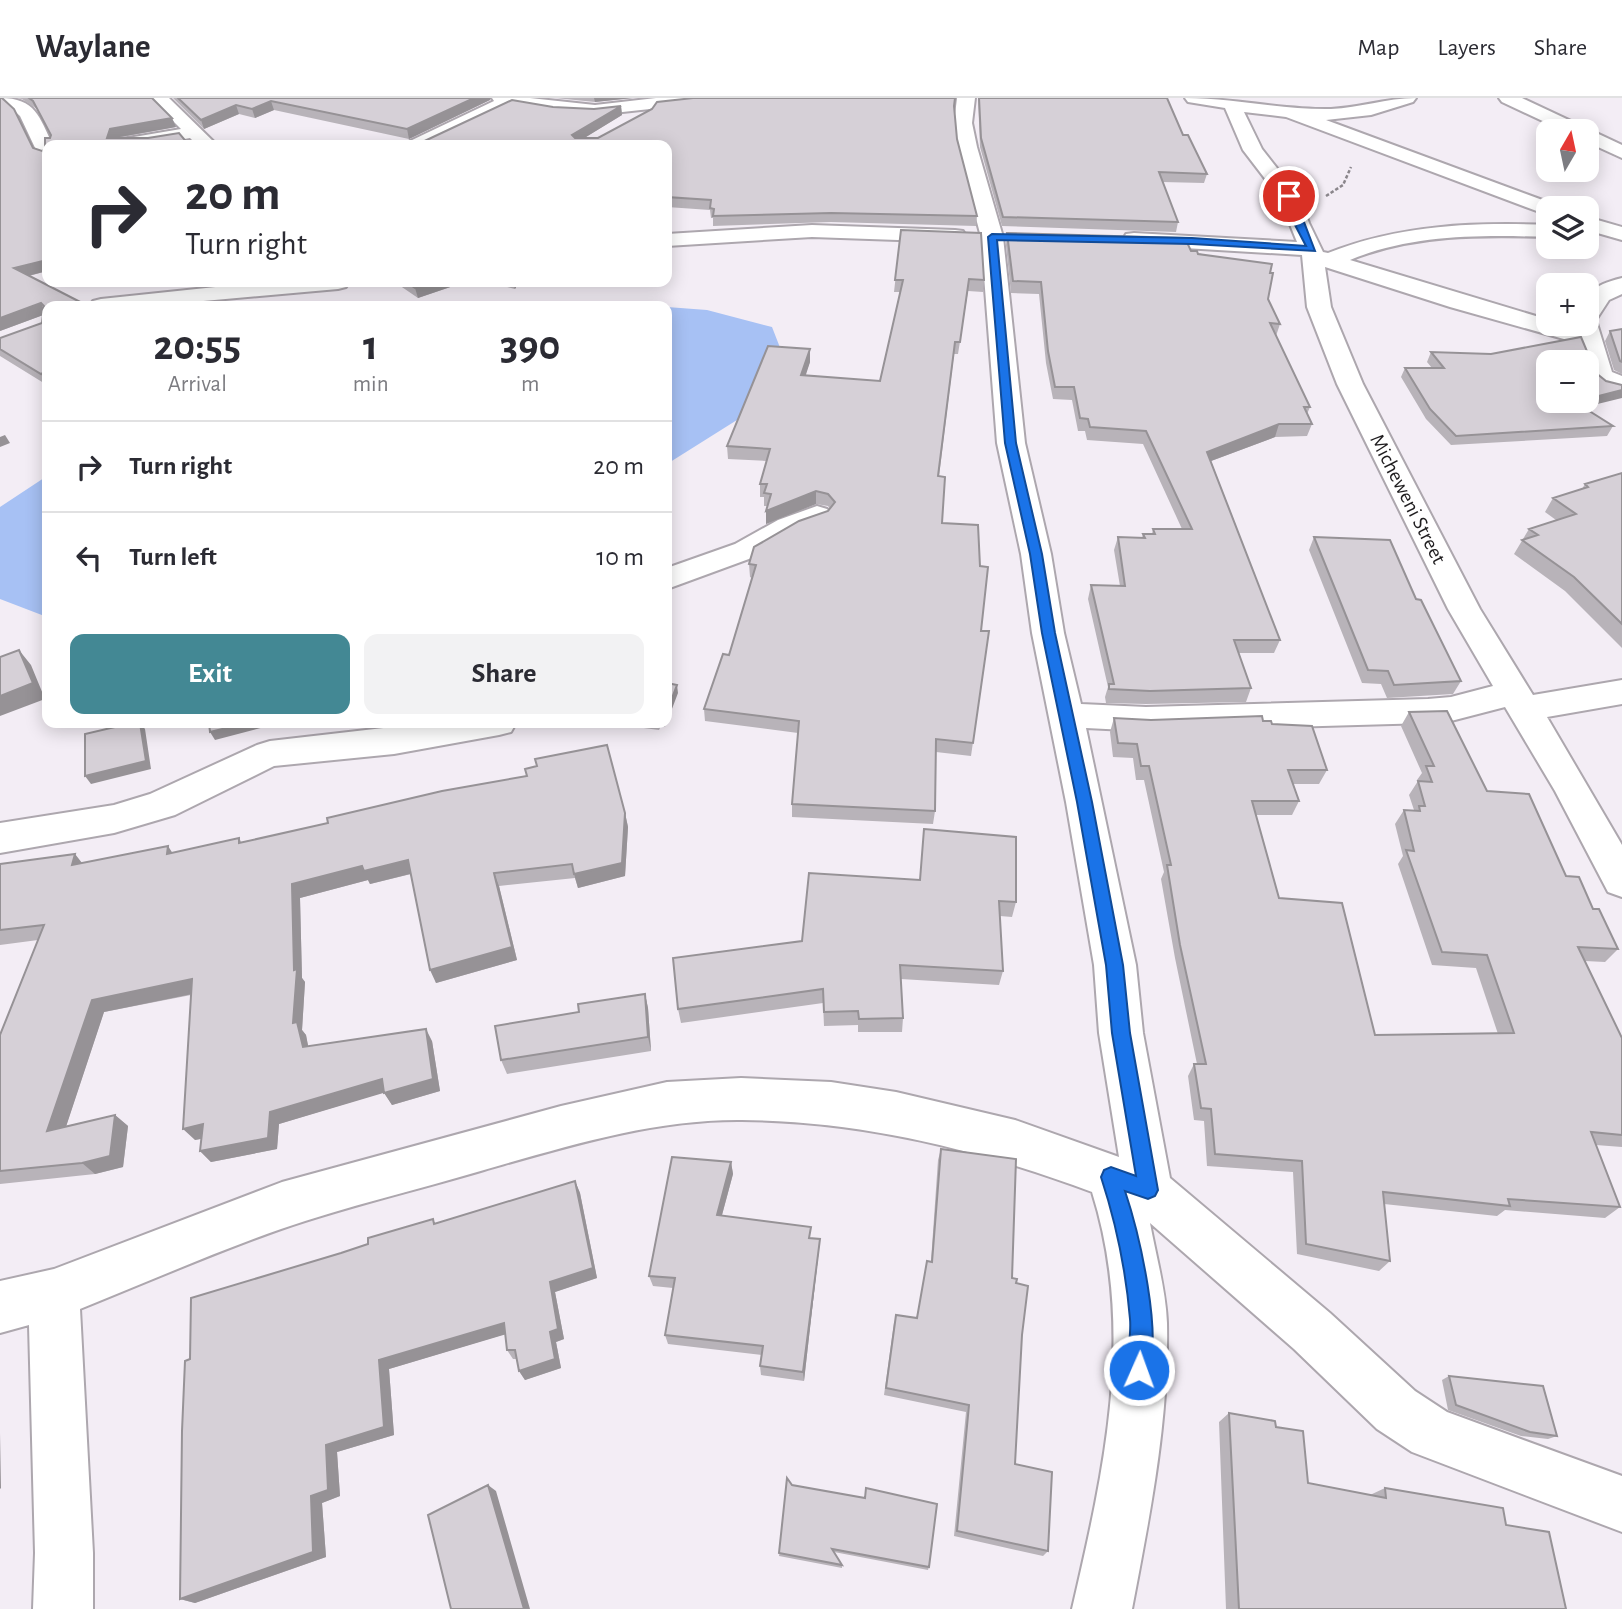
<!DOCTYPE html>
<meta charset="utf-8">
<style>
:root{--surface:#fff;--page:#f2f2f3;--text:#2b2b33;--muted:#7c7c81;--line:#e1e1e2;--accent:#438894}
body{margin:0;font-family:"Alegreya Sans",sans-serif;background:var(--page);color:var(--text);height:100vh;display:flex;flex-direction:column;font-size:26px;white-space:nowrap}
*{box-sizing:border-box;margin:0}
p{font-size:23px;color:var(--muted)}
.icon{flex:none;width:38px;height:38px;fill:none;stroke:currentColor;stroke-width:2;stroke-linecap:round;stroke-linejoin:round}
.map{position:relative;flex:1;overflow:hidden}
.drawer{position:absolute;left:42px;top:203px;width:630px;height:427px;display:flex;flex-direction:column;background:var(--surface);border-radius:14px;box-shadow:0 4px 18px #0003}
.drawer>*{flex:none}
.top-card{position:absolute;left:42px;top:42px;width:630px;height:147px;border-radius:14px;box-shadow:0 4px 18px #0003;background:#fff;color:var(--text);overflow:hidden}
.needle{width:46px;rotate:9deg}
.buttons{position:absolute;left:1536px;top:21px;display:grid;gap:14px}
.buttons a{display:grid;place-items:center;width:63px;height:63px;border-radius:14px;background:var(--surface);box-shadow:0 4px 18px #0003;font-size:35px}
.pin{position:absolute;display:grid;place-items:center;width:60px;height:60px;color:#fff;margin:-30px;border:4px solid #fff;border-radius:50%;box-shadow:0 2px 7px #0007}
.me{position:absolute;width:77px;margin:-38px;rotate:2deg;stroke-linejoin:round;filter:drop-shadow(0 0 5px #0008)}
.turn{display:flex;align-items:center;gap:24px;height:147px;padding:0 28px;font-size:32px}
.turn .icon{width:91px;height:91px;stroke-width:2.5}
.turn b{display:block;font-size:49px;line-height:60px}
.eta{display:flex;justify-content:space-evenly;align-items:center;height:119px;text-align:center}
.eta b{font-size:42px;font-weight:700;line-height:49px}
.cta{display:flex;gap:14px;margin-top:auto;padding:14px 28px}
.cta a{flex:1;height:80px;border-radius:14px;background:var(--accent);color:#fff;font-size:28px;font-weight:700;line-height:80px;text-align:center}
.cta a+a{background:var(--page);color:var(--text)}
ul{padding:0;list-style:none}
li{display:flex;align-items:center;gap:21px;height:91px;padding:0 28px;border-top:2px solid var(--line)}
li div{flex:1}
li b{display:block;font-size:26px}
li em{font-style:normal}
header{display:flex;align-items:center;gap:42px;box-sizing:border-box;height:98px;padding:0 35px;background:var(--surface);border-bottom:2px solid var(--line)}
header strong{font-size:33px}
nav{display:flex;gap:38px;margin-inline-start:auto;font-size:24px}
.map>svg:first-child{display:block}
.water{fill:#a7c1f4}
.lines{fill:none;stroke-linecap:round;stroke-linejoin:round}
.street-casing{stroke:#ada7ae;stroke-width:4}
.secondary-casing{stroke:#ada7ae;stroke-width:4}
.path{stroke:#8a868b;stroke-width:2.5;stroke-dasharray:3.5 2;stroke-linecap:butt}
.street{fill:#fff;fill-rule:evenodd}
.secondary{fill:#fff;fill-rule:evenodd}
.wall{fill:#b8b3b9}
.shaded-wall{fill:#969296}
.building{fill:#d6d0d7;stroke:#969296;stroke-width:2}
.route{fill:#1a73e8;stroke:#114b97;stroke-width:2}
.labels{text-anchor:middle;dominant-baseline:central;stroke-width:5;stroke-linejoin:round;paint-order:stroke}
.far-street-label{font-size:21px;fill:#1f1d1f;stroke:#fff}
</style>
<header>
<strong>Waylane</strong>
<nav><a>Map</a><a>Layers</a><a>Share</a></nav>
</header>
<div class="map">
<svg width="1622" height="1511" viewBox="0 0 1622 1511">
<rect width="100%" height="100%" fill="#f3edf5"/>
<!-- water -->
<path class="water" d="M667,209l40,3 65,17 14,36 -11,33 -108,68z
M47,378v141l-47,-18v-92z"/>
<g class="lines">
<!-- street casing -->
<g class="street-casing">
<path id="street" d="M0,0c36,0 39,19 53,47h-6v13l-7,-2 -3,-4 -17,-36z
M150,0h19l48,47h-20l-7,-7 -38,7h-39l2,-4 7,-2 59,-10z
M492,0h38l65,7 61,-7h58l-9,5 -110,12 -40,-2 -42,-7 -81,39h-24l2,-4 84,-40z
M957,0h18l-3,25 5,24 26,90 22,206 26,111 13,79 17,71 65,3 282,-8 23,-2 42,-11 -45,-77 -111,-225 -30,-77 -5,-52 -168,-10 -8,-1 -3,-5 3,-5 8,-1 163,9 -18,-45 -36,-47 -18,-42 -37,-6 -3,-4c50,0 97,12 146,11 29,-1 55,-11 85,-11l-3,4 -42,13 -45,5 230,85 3,3h-10v7l-7,-2 -256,-96 -42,-5 18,37 37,47 10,27 14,29 5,1c71,-28 145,-31 221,-28v12c-67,-2 -136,-3 -199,23l199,60v4l26,3v-3h12c0,-32 3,-38 35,-46v16l-13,6 -13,20 16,52 10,4v18c-21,-5 -35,-9 -35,-32h-3l-6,-19 -128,-36 -125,-40 6,40 32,77 117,225 53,86 89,-15v24l-75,13 75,128v52l-14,-5 -53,-101 -50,-84 -54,14 -23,2 -282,8 -60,-3 50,237 7,68 27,145 160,135 85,78 32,21 175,64v56l-210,-80 -35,-23 -83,-80 -144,-126c6,33 16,68 17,100 2,97 -17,192 -35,286h-60c32,-138 64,-278 20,-417 -113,-42 -228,-71 -350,-72 -88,-1 -174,26 -258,50 -67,20 -137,36 -203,59 -68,24 -134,53 -201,80l13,244v56h-60l2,-56 -6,-228 -29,8v-52l54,-12 228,-87 279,-76 106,-24 74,-4 90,4 65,10 119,28 104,37 -20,-124 -5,-68 -28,-163 -34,-169 -11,-79 -24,-111 -16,-206 -24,-90 -3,-24z
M1587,119l35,10v13l-35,-10z
M812,127l143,5 8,1 3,5 -3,5 -8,1 -143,-5 -145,9v-12z
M263,184h86l-3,5 -8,2 -190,17h-59l4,-5 8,-2z
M817,408l10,3 5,6 -5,6 -29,11 -41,24 -90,33v-21l68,-24 43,-24z
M427,625h89l-5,9 -12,3 -105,19 -120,12 -99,49 -61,18 -114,20v-30l114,-18 36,-11 107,-49 13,-4z"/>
</g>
<!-- secondary casing -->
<g class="secondary-casing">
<path id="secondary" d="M1499,0h23l100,47v13l-35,-16v-11h-23l-62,-29z"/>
</g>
<!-- path -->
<path class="path" d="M1326,98l17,-11 8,-18"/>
<!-- street -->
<use href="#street" class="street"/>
<!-- secondary -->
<use href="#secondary" class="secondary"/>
</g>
<!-- wall -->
<path class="wall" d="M15,0h137l20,20 4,9 -59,11 72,7h-142v126l-18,5 18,30v79l-47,-29v-18l42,-15 1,-8 -43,16 33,-183 9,3 3,-2 6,-13 -14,-27 -15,-10z
M173,0h318l-1,2 -81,39 -135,-29 -19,8 -16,-4 -35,15z
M555,0h78l-38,4z
M693,0h263l-2,11 3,30 20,77 -1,10 -145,-4 -118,4v-8h-2l-1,-8 -43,-3v-62h-251l137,-38 41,2 27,-3 1,9 -38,23h14z
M978,0h189l16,37 24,39 -3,9 -42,-1 16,40 -2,10 -174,-6 -22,-79z
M901,132l83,50 -1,12 -15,-1 -10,63h-4l-15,122 3,47 39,108h8l-18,125 -35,-4 -1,59 -2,13 -141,-7v-13l6,-71 -93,-12 -1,-12 25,-54 23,-77 -2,-1 -1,-13 81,-55 -2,-3 -12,-2 -50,20v-13l1,-5h-3v-9h-4v-13l7,-23 -39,-2 -1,-13 83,-97v13l-5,13 75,6 21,-89h-7z
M1007,135l184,18 79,22 -2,26 12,25 -4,12 34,71 -3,7 5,10 -5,12 -32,1 -64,24 69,179 -6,13h-35l12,35 -5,14 -100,2 -40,-1 -1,-6 3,-10 -20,-88 3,-14 29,1 -6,-36 4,-13 24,1 1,-4h9l1,-5h29l-39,-85 -56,-4 -2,-9h-7l-6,-31 -19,-1 -7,-36 -7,-69 -28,-1 -5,-48z
M382,184h83l-47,16 -22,-15 -12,3z
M488,184h31l-4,7z
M1622,231v45l-8,-4 -9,-29 5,-10z
M1431,254l165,21 -12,35 29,18 -6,10 -156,9 -25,-26 -25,-42 4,-9h27l-5,-6z
M1622,375v175l-57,-57 -51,-37 15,-25 27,-9 -11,-8 8,-14 29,-9 3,-5z
M1314,439l102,62 45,82 -8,13 -66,4 -6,-14 -19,-1 -53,-133z
M1409,614l78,79 79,85 27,33 25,40 -13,13 -20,-1 37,77v109l-26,-2 24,62 -15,11 -100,-8 -8,6 -113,-12 6,57 -11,10 -82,-17 -4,-82 -86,-6 -3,-45 -10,-1 -6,-44 6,-12h3l-22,-106 -14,-79 3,-7 -20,-92h-8l-3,-22 -20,-1 -3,-25 4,-14 37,2 112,1 9,3 55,46 -8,14h-26l6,17 -7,14h-36l23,83 96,137 123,-1 -22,-66 -44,-3 -34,-101 5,-8 -8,-32 9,-14h10l-5,-15 9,-14 -1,-1 5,-7 -21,-47z
M620,625h46l-1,4 -4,-1 -2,4 -38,-5z
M625,715l3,14 -3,49 -47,12 -3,-10 -76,8 18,74 -81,23 -25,-109 -41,10 -2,-4 -68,18 2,80 3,4 -3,48 4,5 2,12 124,-6 8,50 -48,14 -8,-13 -105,32 -2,25 -66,13 -11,-11 1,-12 -6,1 -4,-145 -87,17 -38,114 49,-11 13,11 -5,41 -28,7 -95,10v-149l38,-95 -38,5v-81l82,-1 91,-10 66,-15 3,5z
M924,731l92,73 -4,15 -12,-1 3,55 -4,14 -98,-6 2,39 -1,14h-44v-7l-34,1 -1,-23 -142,20 -3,-14 124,-68 118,-61z
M645,896l3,14 3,43 -144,23 -6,-14 78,-48z
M941,1051l71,129 4,5 6,52 -7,129 33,87 -5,5 -89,-20 12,-124 -82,-17 10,-72 23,-5 10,-57h4l7,-101z
M731,1064l2,12 -11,41 89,23 8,11 -15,132 -43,-6 -1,-9 2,-11 -94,-11 -3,-9 8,-47 -20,-2 -4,-10z
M575,1083l5,12 17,85 -42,14 9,47 -8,3 5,26 -36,12 -6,-9 -2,-12h-4l-6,-9 -2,-16 -116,35 5,66 -57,17 3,44 -18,7 4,54 -131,46 -15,-4 10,-240 246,-135z
M1449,1278l108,60 -9,3 -27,-3 -73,-26 -6,-30z
M1229,1315l47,14 32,56 62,12 15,-7 121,37 60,84h-340l-7,-187z
M792,1387l137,82 -1,3 -94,-18 8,13v3l-63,-12z"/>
<!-- shaded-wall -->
<path class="shaded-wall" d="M474,0h17l-1,2 -81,39 -2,-10z
M594,0h39l-38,4z
M271,3l3,9 -19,8 -3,-9z
M236,7l3,9 -35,15 -3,-9z
M621,8l1,9 -49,30 -1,-10z
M172,20l4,9 -62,11h-7l3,-9z
M47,162v11l-27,7 -6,-10z
M383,184h13v1l-12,3z
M433,184h32l-47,16 -3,-10z
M513,184h6l-4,7z
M41,205l5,11 -46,17v-13z
M810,251v13l-8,25 -1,-12z
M47,273v14l-6,-11z
M1622,292v8l-53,13 6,-9 12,-1v-2z
M1279,326l-4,13 -72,27 4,-12z
M5,337l5,8 -10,4v-10z
M816,393v13l-50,20v-13z
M19,552l12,15 14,34 -45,17v-20z
M677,587l1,8 -11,29v-11z
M140,625l5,6 6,40 -60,15 -6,-8z
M247,625h20l1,3 -53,14 -5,-8z
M625,715l3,14 -3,49 -47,12 -4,-14z
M168,748l9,14 -10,-6z
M75,756l11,14 -14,-3z
M408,762l6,13 -44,11 -2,-4 -68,18 2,80 3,4 -3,48 4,5 5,25 -8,-13 -10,-24 1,-53 -2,-86 70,-18z
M494,775l5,13 18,74 -81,23 -6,-13z
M192,881l10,13 -98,20 -43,130 -14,-11 45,-131z
M645,896l3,14 3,43 -3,-14z
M426,931l6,12 8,50 -48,14 -8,-12z
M382,981l8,12 -111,33 -2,25 -66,13 -11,-11 70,-39z
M115,1017l13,11 -5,41 -28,7 -13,-11z
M203,1026l11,12 -19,4 -12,-11z
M731,1064l2,12 -14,52 -2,-11z
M575,1083l5,12 17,85 -42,14 9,47 -8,3 5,26 -36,12 -6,-9 31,-39v-50z
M820,1141l-1,10 -15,132 -1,-9z
M504,1225l6,10 -121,36 5,66 -57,17 3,44 -18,7 4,54 -131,46 -15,-4 146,-154 53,-85z
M0,1335l1,55 -1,1z
M488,1387l8,6 34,118h-6z"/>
<!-- building -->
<path class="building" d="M0,0h2l12,11 19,39 9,3 3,-2v-11h5l1,-3 -18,-34 -4,-3h123l20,20 -62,11 -3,9h41l31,-5 10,12h-142v115l-33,8 74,38h-41v65l-6,3 -41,-25v-11l42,-15 2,-17 -3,-3 -41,15z
M178,0h296l-67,31 -136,-28 -19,8 -16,-4 -35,15z
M693,0h262l-1,8 3,33 20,77 -146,-3 -118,3 1,-7 -4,-1 1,-8 -44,-3v-52h-251l96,-45 41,7 41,2 27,-3 -49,29 3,3h23l54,-29 5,-7z
M979,0h188l16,37h5l19,39 -48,-2 19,50 -175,-5 -22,-79z
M901,132l80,3 3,47 -15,-1 -9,63h-5l-17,134 7,1 -3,46 36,2 2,41 8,1 -7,64h8l-16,112 -37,-4 -1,72 -143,-7 7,-83 -95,-12 19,-55 6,1 27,-90 -7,-1 5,-17 45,-26 29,-10 7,-9 -7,-8 -12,-3 -50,20 5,-17 -7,-1 3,-9h-7l10,-35 -43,-3 41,-100 42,3 -9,26 79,6 23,-101h-8z
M1007,135l178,5 6,13h6l1,3 74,10 -2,9h3l-5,26 12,25 -10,-1 40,84h-6l8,17h-33l-72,28 73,188h-46l17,48 -101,3 -41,-2v-5h5l-23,-99 34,1 -7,-49 27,1 -2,-4h12l-2,-5h39l-46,-98 -56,-4 -2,-8 -8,-1 -6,-31h-19l-7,-36 -7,-69 -28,-1z
M406,184h27l-18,6z
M1622,231v33l-2,-1 -10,-30z
M1581,239l15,36 10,8 16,4v5l-35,9v-37h-38v39h30l-4,1 38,24 -157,10 -26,-27 -25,-41h39l-13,-16 60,2z
M1622,375v151l-48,-47 -52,-37 16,-5 -9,-6 47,-15 -23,-16 35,-11 -3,-3z
M1314,439l76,3 26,59 5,1 40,81 -67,4 -6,-14 -20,-1z
M19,552l14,33 -33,13v-39z
M667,585l10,2 -10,26z
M1447,613l40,80 42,3 37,82 13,1 14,32h6l19,40 -40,-2 44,91v97l-31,-3 29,75 -112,-8 2,7 -127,-14 7,69 -84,-17 -4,-83 -87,-7 -4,-45 -10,-1 -7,-44h12l-26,-119 -13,-80h4l-22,-99h-8l-4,-22 -19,-1 -4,-25 37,2 111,-4 1,5h8l1,3 40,2 15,44h-39l11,31h-47l27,97 63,5 33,132 139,-2 -27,-78 -45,-3 -36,-102 8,1 -10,-41 16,1 -1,-5h6l-7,-25 14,1 -6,-16h8l-25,-54z
M132,625h8l6,38 -61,15v-42z
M209,625h38l-37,9z
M607,647l18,68 -3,50 -48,11 -2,-10 -78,9 18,74 -82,23 -22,-110 -44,11 -2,-5 -70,18 2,86 3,-1 -4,54 4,-1 6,25 123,-18 7,50 -49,14 -2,-14 -112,33 -2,26 -68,13 3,-27 -20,5 9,-150 -100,21 -45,131 68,-16 -5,41 -28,7 -82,8v-136l44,-110 -44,5v-66l75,-10 -3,11 96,-19 -1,8 72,-16v5l89,-20 -1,-5 115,-27 85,-15 -2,-7 12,-3 -2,-7z
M924,731l92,8v65l-17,-1 4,70 -103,-6 3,53 -44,1 -1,-8 -34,1 -1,-23 -145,20 -5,-51 129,-17 7,-68 111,7z
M645,896l3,43 -147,23 -6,-34 84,-14 -1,-8z
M941,1051l75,10 -4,119 5,1 -1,4 12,3 -6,49 -7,129 37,8 -4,79 -91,-20 12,-126 -83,-17 10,-73 21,3 10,-57 5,1z
M672,1059l59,5 -14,53 94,12 -2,11 11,1 -17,133 -43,-6 3,-20 -98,-11 10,-57 -26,-2z
M575,1083l18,87 -43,14 8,47 -8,3 5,27 -36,12 -4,-21h-8l-3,-27 -125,37 5,67 -58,18 2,45 -17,6 2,56 -133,47 2,-168 3,-70 5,-2 1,-61 150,-45 27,-9v-6l65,-19 1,5z
M1449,1278l94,10 14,50 -27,-4 -74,-27z
M1229,1315l46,8 1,6 27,4 5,52 78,15 -1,-10 118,20 3,17 43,7 17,77h-327z
M787,1380l5,7 73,13 1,-10 71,16 -8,63 -97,-18 10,16 -63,-12z
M488,1387l36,124h-73l-23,-94z"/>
<!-- route -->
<path class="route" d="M1289,95l5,3 21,55 -123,-7 -195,-4 19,203 26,111 13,79 37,169 31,163 7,68 28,157 -3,6 -7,3 -23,-8c14,42 39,147 22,187l-8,3 -8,-3c-7,-18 1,-40 -1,-59 -4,-48 -14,-96 -29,-142l3,-7 7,-3 25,9 -24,-143 -6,-68 -29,-163 -35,-169 -12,-79 -25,-111 -17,-206 4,-3 200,4 114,8 -12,-23 -9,-27z"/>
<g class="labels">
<!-- far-street labels -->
<g class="far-street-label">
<text transform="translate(1408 401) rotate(63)">Micheweni Street</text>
</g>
</g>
</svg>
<div class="buttons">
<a><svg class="needle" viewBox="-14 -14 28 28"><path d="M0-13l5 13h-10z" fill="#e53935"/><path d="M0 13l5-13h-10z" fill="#7c7c81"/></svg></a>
<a><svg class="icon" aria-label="layers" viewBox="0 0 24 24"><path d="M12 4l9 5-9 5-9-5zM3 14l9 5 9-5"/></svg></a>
<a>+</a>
<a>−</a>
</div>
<div class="pin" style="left:1289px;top:98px;background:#d93025"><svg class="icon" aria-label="arrive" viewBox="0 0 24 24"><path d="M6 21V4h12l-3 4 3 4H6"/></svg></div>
<svg class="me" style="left:1139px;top:1272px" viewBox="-20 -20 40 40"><circle r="17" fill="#1a73e8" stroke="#fff" stroke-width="3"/><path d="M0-11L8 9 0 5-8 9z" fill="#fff"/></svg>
<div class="top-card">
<div class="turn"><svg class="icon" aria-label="right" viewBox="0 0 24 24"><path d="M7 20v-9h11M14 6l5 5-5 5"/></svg><div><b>20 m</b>Turn right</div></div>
</div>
<section class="drawer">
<div class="eta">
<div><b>20:55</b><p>Arrival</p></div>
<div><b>1</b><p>min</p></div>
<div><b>390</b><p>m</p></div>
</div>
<ul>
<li><svg class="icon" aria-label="right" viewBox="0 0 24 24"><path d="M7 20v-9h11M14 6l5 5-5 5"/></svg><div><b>Turn right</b></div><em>20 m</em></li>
<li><svg class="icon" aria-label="left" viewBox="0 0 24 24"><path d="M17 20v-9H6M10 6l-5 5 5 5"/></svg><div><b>Turn left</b></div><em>10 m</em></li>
</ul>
<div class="cta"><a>Exit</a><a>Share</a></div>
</section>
</div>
